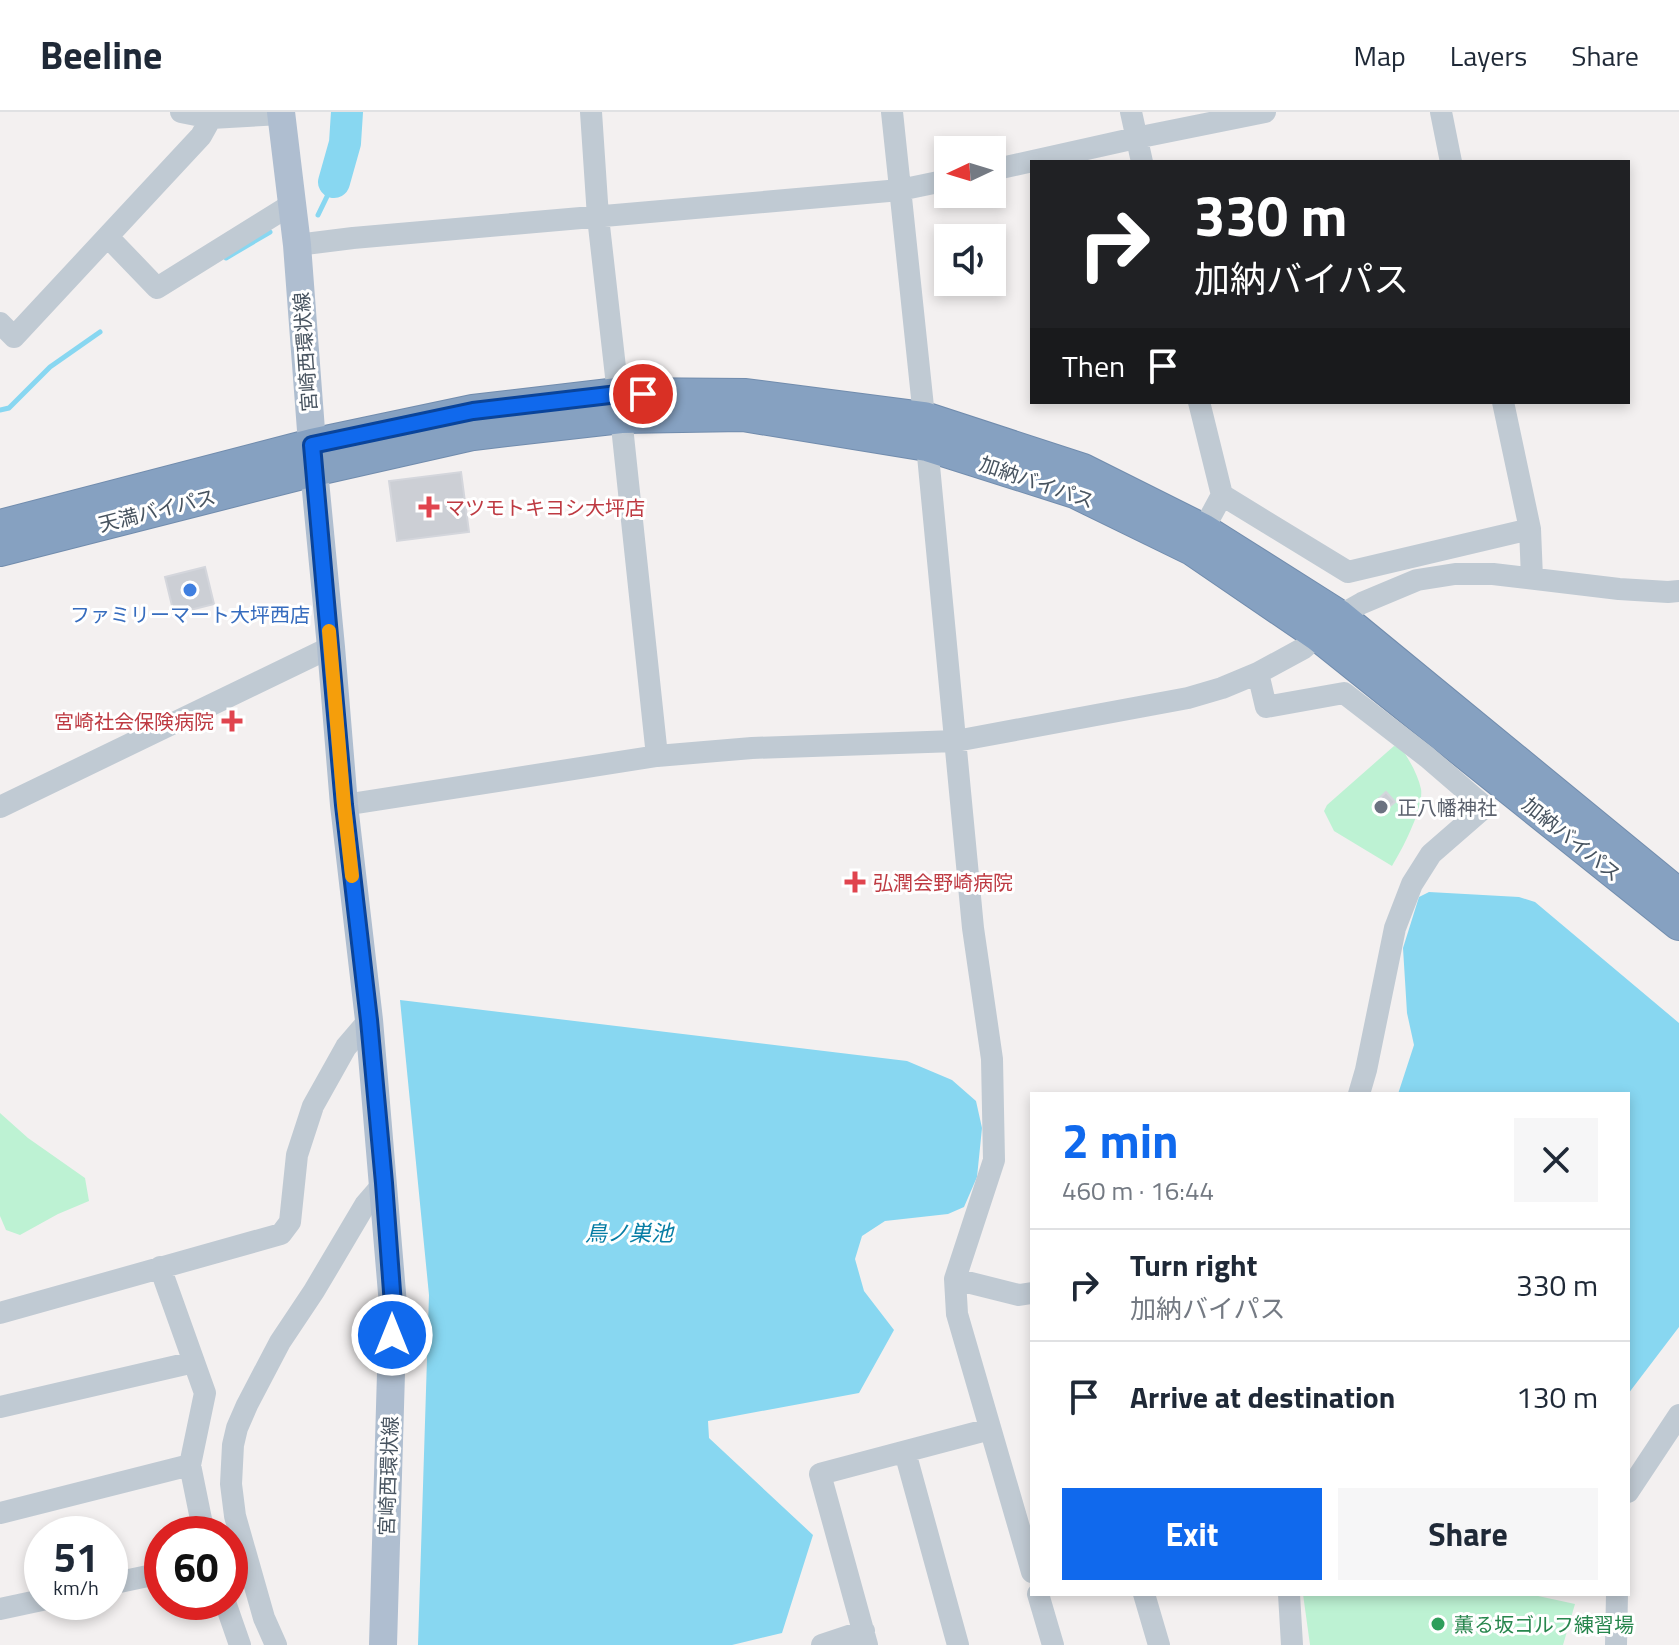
<!DOCTYPE html>
<meta charset="utf-8">
<style>
:root{--surface:#fff;--page:#f6f6f7;--text:#1f2937;--muted:#747a83;--line:#e0e1e3;--accent:#1069ed}
body{margin:0;font-family:"Titillium Web","Noto Sans JP",sans-serif;background:var(--page);color:var(--text);height:100vh;display:flex;flex-direction:column;font-size:30px;white-space:nowrap}
*{box-sizing:border-box;margin:0}
p{font-size:26px;color:var(--muted)}
.icon{flex:none;width:44px;height:44px;fill:none;stroke:currentColor;stroke-width:2;stroke-linecap:round;stroke-linejoin:round}
.map{position:relative;flex:1;overflow:hidden}
.sheet{position:absolute;left:1030px;top:980px;width:600px;height:504px;display:flex;flex-direction:column;background:var(--surface);border-radius:0px;box-shadow:0 4px 12px #0003}
.sheet>*{flex:none}
.hud{position:absolute;left:1030px;top:48px;width:600px;height:244px;border-radius:0px;box-shadow:0 4px 12px #0003;background:#202124;color:#fff;overflow:hidden}
.needle{width:52px;rotate:266deg}
.fabs{position:absolute;left:934px;top:24px;display:grid;gap:16px}
.fabs a{display:grid;place-items:center;width:72px;height:72px;border-radius:0px;background:var(--surface);box-shadow:0 4px 12px #0003;font-size:40px}
.speed{position:absolute;left:24px;top:1404px;display:flex;gap:16px;font-size:40px;font-weight:700;text-align:center}
.speed>*{display:grid;place-content:center;width:104px;height:104px;border-radius:50%;background:var(--surface);box-shadow:0 4px 12px #0003;line-height:1}
.speed small{font-size:20px;font-weight:400}
.speed .limit{border:12px solid #d22;background:#fff;color:#111}
.pin{position:absolute;display:grid;place-items:center;width:68px;height:68px;color:#fff;margin:-34px;border:4px solid #fff;border-radius:50%;box-shadow:0 2px 8px #0007}
.me{position:absolute;width:88px;margin:-44px;rotate:0deg;stroke-linejoin:round;filter:drop-shadow(0 0 6px #0008)}
.turn{display:flex;align-items:center;gap:28px;height:168px;padding:0 32px;font-size:36px}
.turn .icon{width:104px;height:104px;stroke-width:2.5}
.turn b{display:block;font-size:56px;line-height:68px}
.then{display:flex;align-items:center;height:76px;padding:0 32px;background:#0003;gap:16px;font-size:30px}
.round{display:grid;place-items:center;flex:none;width:84px;height:84px;border-radius:0px;background:var(--page)}
.summary{display:flex;align-items:center;justify-content:space-between;height:136px;padding:0 32px}
h1{font-size:48px;font-weight:700;line-height:60px;color:var(--accent)}
.cta{display:flex;gap:16px;margin-top:auto;padding:16px 32px}
.cta a{flex:1;height:92px;border-radius:0px;background:var(--accent);color:#fff;font-size:32px;font-weight:700;line-height:92px;text-align:center}
.cta a+a{background:var(--page);color:var(--text)}
ul{padding:0;list-style:none}
li{display:flex;align-items:center;gap:24px;height:112px;padding:0 32px;border-top:2px solid var(--line)}
li div{flex:1}
li b{display:block;font-size:30px}
li em{font-style:normal}
header{display:flex;align-items:center;gap:48px;box-sizing:border-box;height:112px;padding:0 40px;background:var(--surface);border-bottom:2px solid var(--line)}
header strong{font-size:38px}
nav{display:flex;gap:44px;margin-inline-start:auto;font-size:28px}
.map>svg:first-child{display:block}
.green{fill:#bdf2d3}
.water{fill:#88d7f1}
.lines{fill:none;stroke-linecap:round;stroke-linejoin:round}
.stream{stroke:#88d7f1;stroke-width:5}
.river{stroke:#88d7f1;stroke-width:32}
.building{fill:#cccfd5;stroke:#d4d6dc;stroke-width:2}
.highway-casing{stroke:#718cad;stroke-width:34}
.minor{stroke:#c0cad3;stroke-width:22}
.major{stroke:#afbed0;stroke-width:28}
.highway{stroke:#86a1c1;stroke-width:32}
.route-casing{stroke:#0a449a;stroke-width:20}
.route{stroke:#1069ed;stroke-width:14}
.slow{stroke:#f59e0b;stroke-width:14}
.health-dot{fill:#e0444e;stroke:#fff;stroke-width:3}
.shop-dot{fill:#3f7fe0;stroke:#fff;stroke-width:3}
.worship-dot{fill:#6b7280;stroke:#fff;stroke-width:3}
.leisure-dot{fill:#2e9e5b;stroke:#fff;stroke-width:3}
.labels{text-anchor:middle;dominant-baseline:central;stroke-width:6;stroke-linejoin:round;paint-order:stroke}
.street-label{font-size:20px;fill:#47535f;stroke:#fff}
.health-label{font-size:20px;fill:#be3a42;stroke:#fff;text-anchor:start}
.shop-label{font-size:20px;fill:#366cbe;stroke:#fff}
.worship-label{font-size:20px;fill:#5b616d;stroke:#fff;text-anchor:start}
.leisure-label{font-size:20px;fill:#27864d;stroke:#fff;text-anchor:start}
.water-label{font-size:22px;font-style:italic;fill:#067da4;stroke:#fff}
</style>
<header>
<strong>Beeline</strong>
<nav><a>Map</a><a>Layers</a><a>Share</a></nav>
</header>
<div class="map">
<svg width="1679" height="1533" viewBox="0 0 1679 1533">
<rect width="100%" height="100%" fill="#f3f0f0"/>
<!-- green -->
<path class="green" d="M1394,634l7,2c8,11 17,27 20,41 3,19 -19,61 -29,77l-58,-35 -10,-20 3,-6z
M0,1001l28,25 57,40 4,23 -31,13 -38,21 -14,-5 -6,-14z
M1303,1482h226l46,10 -12,41h-253z"/>
<!-- water -->
<path class="water" d="M1429,780l90,5 16,5 144,121v304l-51,67v-300h-230l16,-49 -7,-32 -4,-65 16,-51z
M400,888l507,61 45,19 24,21 6,27 -5,49 -13,30 -16,7 -63,7 -23,15 -7,23 9,32 30,39 -35,63 -151,28 1,17 104,97 -31,98 -50,12h-314l11,-350z"/>
<g class="lines">
<!-- stream -->
<path class="stream" d="M318,103l16,-33
M226,146l44,-26
M0,298l9,-2 41,-41 50,-35"/>
<!-- river -->
<path class="river" d="M334,70l11,-39 2,-31"/>
</g>
<!-- building -->
<path class="building" d="M461,360l8,60 -72,9 -8,-60z
M205,455l9,37 -40,10 -9,-37z
M1386,680l9,10 -12,10 -8,-10z"/>
<g class="lines">
<!-- highway casing -->
<g class="highway-casing">
<path id="highway" d="M0,414l312,-81 161,-34 145,-17 128,1 178,23 159,52 120,60 136,86 340,279
M0,438l314,-80 159,-36 148,-17 122,-2 184,30 148,47 117,57 126,86 361,289"/>
</g>
<!-- minor -->
<path class="minor" d="M181,0l30,6 70,-4
M591,0l7,105 20,177
M892,0l35,333 46,483 19,131 2,101 -39,119 2,35 75,258
M1131,0l11,50
M1441,0l10,50
M992,58l144,-32 129,-26
M108,125l49,51 135,-84
M297,133l56,-7 547,-48 48,-10
M0,211l14,14 187,-201 10,-18
M1199,290l23,93 -19,35
M1503,290l27,127 2,49
M621,305l36,339
M1222,383l126,77 182,-43
M1258,561l8,34 78,-14 83,64 58,50 -54,47 -19,30 -17,44 -29,142 -7,24
M344,693l313,-49 95,-8 204,-7 232,-43 34,-10 36,-15 46,-25 35,-32 23,-13 55,-23 38,-6h38l126,15 49,3 11,-1
M0,695l331,-160
M160,1155l45,126 -15,72 14,69
M955,1167l64,16 13,-2
M0,1201l281,-79 9,-12 7,-67 16,-49 33,-59 23,-27
M0,1295l194,-45
M905,1340l53,193
M1628,1380l51,-77
M0,1401l190,-48
M110,1472l52,-11
M1038,1482l15,51
M1144,1482l15,51
M1289,1482l3,51
M225,1490l15,43
M0,1497l42,-9
M276,1533l-12,-27 -29,-102 -4,-32 2,-39 4,-17 10,-23 33,-63 34,-51 51,-86 19,-22
M822,1533l42,-14
M867,1533l-47,-171 170,-45
M1616,1533l1,-51"/>
<!-- major -->
<path class="major" d="M281,0l16,133 17,225 17,177 13,158 25,215 24,285 -10,340"/>
<!-- highway -->
<use href="#highway" class="highway"/>
</g>
<g class="lines">
<!-- route casing -->
<g class="route-casing">
<path id="route" d="M392,1223l1,-30 -9,-122 -15,-163 -25,-215 -32,-360 161,-34 145,-17h25"/>
</g>
<!-- route -->
<use href="#route" class="route"/>
<!-- slow -->
<path class="slow" d="M329,519l15,174 8,71"/>
</g>
<!-- markers -->
<g class="health-dot">
<path d="M425 383h8v8h8v8h-8v8h-8v-8h-8v-8h8z"/>
<path d="M228 597h8v8h8v8h-8v8h-8v-8h-8v-8h8z"/>
<path d="M851 758h8v8h8v8h-8v8h-8v-8h-8v-8h8z"/>
</g>
<circle class="shop-dot" cx="190" cy="478" r="8"/>
<circle class="worship-dot" cx="1381" cy="695" r="8"/>
<circle class="leisure-dot" cx="1438" cy="1512" r="8"/>
<g class="labels">
<!-- street labels -->
<g class="street-label">
<text transform="translate(305 240) rotate(-94)">宮崎西環状線</text>
<text transform="translate(1037 370) rotate(19)">加納バイパス</text>
<text transform="translate(157 398) rotate(-14)">天満バイパス</text>
<text transform="translate(1572 727) rotate(39)">加納バイパス</text>
<text transform="translate(388 1364) rotate(-88)">宮崎西環状線</text>
</g>
<!-- health labels -->
<g class="health-label">
<text x="445" y="395">マツモトキヨシ大坪店</text>
<text x="214" y="609" text-anchor="end">宮崎社会保険病院</text>
<text x="873" y="770">弘潤会野崎病院</text>
</g>
<!-- shop labels -->
<g class="shop-label">
<text x="190" y="502">ファミリーマート大坪西店</text>
</g>
<!-- worship labels -->
<g class="worship-label">
<text x="1397" y="695">正八幡神社</text>
</g>
<!-- leisure labels -->
<g class="leisure-label">
<text x="1454" y="1512">薫る坂ゴルフ練習場</text>
</g>
<!-- water labels -->
<g class="water-label">
<text x="629" y="1121">鳥ノ巣池</text>
</g>
</g>
</svg>
<div class="fabs">
<a><svg class="needle" viewBox="-14 -14 28 28"><path d="M0-13l5 13h-10z" fill="#e53935"/><path d="M0 13l5-13h-10z" fill="#747a83"/></svg></a>
<a><svg class="icon" aria-label="sound" viewBox="0 0 24 24"><path d="M4 9h4l5-4v14l-5-4H4zM17 9q2 3 0 6"/></svg></a>
</div>
<div class="speed"><div>51<small>km/h</small></div><div class="limit">60</div></div>
<div class="pin" style="left:643px;top:282px;background:#d93025"><svg class="icon" aria-label="arrive" viewBox="0 0 24 24"><path d="M6 21V4h12l-3 4 3 4H6"/></svg></div>
<svg class="me" style="left:392px;top:1223px" viewBox="-20 -20 40 40"><circle r="17" fill="#1069ed" stroke="#fff" stroke-width="3"/><path d="M0-11L8 9 0 5-8 9z" fill="#fff"/></svg>
<div class="hud">
<div class="turn"><svg class="icon" aria-label="right" viewBox="0 0 24 24"><path d="M7 20v-9h11M14 6l5 5-5 5"/></svg><div><b>330 m</b>加納バイパス</div></div>
<div class="then">Then<svg class="icon" aria-label="arrive" viewBox="0 0 24 24"><path d="M6 21V4h12l-3 4 3 4H6"/></svg></div>
</div>
<section class="sheet">
<div class="summary"><div><h1>2 min</h1><p>460 m · 16:44</p></div><a class="round"><svg class="icon" aria-label="close" viewBox="0 0 24 24"><path d="M6 6l12 12M18 6L6 18"/></svg></a></div>
<ul>
<li><svg class="icon" aria-label="right" viewBox="0 0 24 24"><path d="M7 20v-9h11M14 6l5 5-5 5"/></svg><div><b>Turn right</b><p>加納バイパス</p></div><em>330 m</em></li>
<li><svg class="icon" aria-label="arrive" viewBox="0 0 24 24"><path d="M6 21V4h12l-3 4 3 4H6"/></svg><div><b>Arrive at destination</b></div><em>130 m</em></li>
</ul>
<div class="cta"><a>Exit</a><a>Share</a></div>
</section>
</div>
